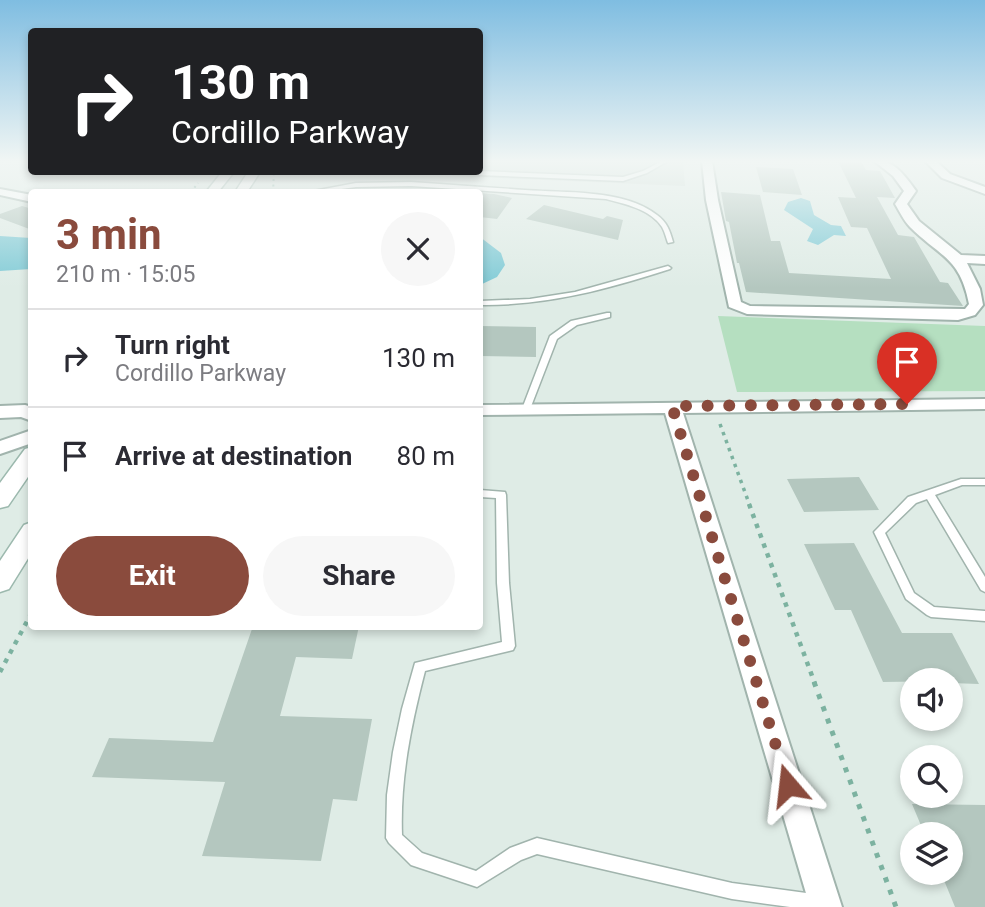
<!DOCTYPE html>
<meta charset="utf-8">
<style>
:root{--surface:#fff;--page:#f7f7f7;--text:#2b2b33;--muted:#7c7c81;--line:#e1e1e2;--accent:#8a4b3d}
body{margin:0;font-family:Roboto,sans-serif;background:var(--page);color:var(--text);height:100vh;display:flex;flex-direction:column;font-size:26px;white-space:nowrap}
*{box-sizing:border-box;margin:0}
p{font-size:23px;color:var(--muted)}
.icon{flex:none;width:38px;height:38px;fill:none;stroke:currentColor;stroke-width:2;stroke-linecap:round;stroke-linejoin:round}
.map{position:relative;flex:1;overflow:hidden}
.side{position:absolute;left:28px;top:189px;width:455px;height:441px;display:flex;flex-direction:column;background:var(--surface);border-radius:7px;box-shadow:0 4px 10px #0003}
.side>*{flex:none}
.top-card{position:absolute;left:28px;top:28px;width:455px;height:147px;border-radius:7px;box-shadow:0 4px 10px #0003;background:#202124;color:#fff;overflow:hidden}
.tools{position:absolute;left:900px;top:668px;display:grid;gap:14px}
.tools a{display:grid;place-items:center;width:63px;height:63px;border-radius:50%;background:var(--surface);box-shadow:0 4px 10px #0003;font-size:35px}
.pin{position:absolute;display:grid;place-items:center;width:60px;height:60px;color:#fff;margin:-72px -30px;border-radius:50% 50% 50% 0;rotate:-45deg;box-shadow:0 0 7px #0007}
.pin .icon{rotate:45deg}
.me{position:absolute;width:77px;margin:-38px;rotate:343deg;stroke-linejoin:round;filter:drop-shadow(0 0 5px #0008)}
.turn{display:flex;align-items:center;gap:24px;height:147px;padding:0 28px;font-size:32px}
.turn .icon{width:91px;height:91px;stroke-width:2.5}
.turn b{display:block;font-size:49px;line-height:60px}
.round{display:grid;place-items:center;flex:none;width:74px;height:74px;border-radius:37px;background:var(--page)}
.overview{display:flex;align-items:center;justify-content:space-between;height:119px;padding:0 28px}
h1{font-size:42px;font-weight:700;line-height:52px;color:var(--accent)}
.button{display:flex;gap:14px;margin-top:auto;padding:14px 28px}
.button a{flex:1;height:80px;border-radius:42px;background:var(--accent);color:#fff;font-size:28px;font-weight:700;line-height:80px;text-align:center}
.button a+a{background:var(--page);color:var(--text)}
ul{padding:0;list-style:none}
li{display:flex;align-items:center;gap:21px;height:98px;padding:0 28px;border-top:2px solid var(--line)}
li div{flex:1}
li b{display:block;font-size:26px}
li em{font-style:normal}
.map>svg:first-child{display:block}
.built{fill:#cddcd5}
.green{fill:#b5dfc0}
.water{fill:#81cbd6}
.building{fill:#b4c7bf}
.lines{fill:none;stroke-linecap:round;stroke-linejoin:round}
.lane-casing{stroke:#a1b4ad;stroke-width:3}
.street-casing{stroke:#a1b4ad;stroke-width:4}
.secondary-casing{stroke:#9cb9ae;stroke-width:3}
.path-far3{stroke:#7cb2a0;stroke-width:2;stroke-dasharray:2 3.5;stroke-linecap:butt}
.path-far2{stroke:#7cb2a0;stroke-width:3.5;stroke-dasharray:3.5 5;stroke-linecap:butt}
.path-far1{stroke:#7cb2a0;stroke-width:4.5;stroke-dasharray:4.5 6;stroke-linecap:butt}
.path{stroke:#7cb2a0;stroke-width:5;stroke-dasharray:5 8;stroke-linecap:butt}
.lane{fill:#fff;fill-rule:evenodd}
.street{fill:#fff;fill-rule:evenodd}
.secondary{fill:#fff;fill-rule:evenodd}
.route{stroke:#8a4b3d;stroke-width:12;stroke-dasharray:0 21.6}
</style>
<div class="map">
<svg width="985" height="907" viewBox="0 0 985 907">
<rect width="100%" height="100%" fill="#dfece6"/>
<!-- built -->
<path class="built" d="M480,161h203l2,25 -326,-14h121z"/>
<!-- green -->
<path class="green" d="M718,316l267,10v65l-248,1z"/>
<!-- water -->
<path class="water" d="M801,198l9,3 4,14 17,10 10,1 5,10 -12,-1 -16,10 -11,-4 6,-12 -29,-19 4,-8z
M0,236l31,2v31l-31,2z
M480,237l21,16 4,12 -8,12 -17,8z"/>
<!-- building -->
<path class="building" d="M838,161h23l5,9 14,1 15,27 -18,-1 21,38 16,2 26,45 8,1 15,23 -217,-14 -7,-29h-2l-8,-41 -3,-1 -5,-29 39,3 11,46h9l9,32 102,6 -24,-51 -16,-1 -13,-30 18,1z
M756,167l37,2 9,26 -39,-3z
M480,193l14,1 18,4 -15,21 -17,-2z
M544,205l59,14 4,-3 16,4 -5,20 -92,-21z
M22,206l10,3v21l-32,-12v-4z
M480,326l56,1v30l-56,-1z
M859,477l20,33 -75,2 -17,-33z
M854,543l48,90h50l27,51 -29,-1v-2l-67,1 -32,-72h-16l-31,-66z
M253,626h106l-7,33 -56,-2 -16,59 92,3 -15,82 -24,-2 -12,62 -119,-5 23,-74 -133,-5 17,-39 104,4z
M912,804l73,1v102h-30l-14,-34h9v-38h-25z"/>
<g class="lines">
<!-- lane casing -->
<g class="lane-casing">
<path id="lane" d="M662,161h6l-21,12 -24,8 -170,-7 -3,-2 30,-1 143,6 20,-6z
M411,182c38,3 76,5 114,8 40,3 99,-1 132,25 10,7 13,16 16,27l-5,1c-2,-5 -3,-11 -6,-16 -12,-18 -37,-23 -56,-28l-195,-13 -55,1 -37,5h-11l48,-9z
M668,266l3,2 -1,1c-62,20 -124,37 -190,36v-4l50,-2 45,-7z
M607,313h3v4l-33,8 -20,14 -27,70 -4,3 -3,-1 -1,-2 28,-73 21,-15z
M961,479h24v6h-23l-27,10 50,82v15l-4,-2 -54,-91 -11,4 -31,30 29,60 20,14 51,4v10l-54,-4 -4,-2 -21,-16 -32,-67 34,-35z
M480,490l25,2 1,3 3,88 6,63 -2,4 -4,1 -84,20c-14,54 -25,108 -23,164l20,18 54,18 34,-23 27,-10 195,45 89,12 6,2 2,6 -1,4h-38l-58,-8 -195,-45 -16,6 -44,27 -66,-22 -22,-22 -3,-5 1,-43 6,-43 9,-43 13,-46 87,-21 -5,-59 -1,-85 -16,-1z"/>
</g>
<!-- street casing -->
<g class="street-casing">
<path id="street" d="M702,161h10l6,39 23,102 9,4 215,3 4,-5c-9,-47 -29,-47 -59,-77 -6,-6 -10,-15 -15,-23l9,-13 -11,-15 -19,-15c20,-2 31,15 42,30l-9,13 12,17 42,34 24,1v8l-18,-1 13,26 3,16 -8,10 -17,5 -211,-6 -18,-7 -23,-107z
M925,161h11l14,13 35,13v7l-43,-16z
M0,189l32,6v7l-32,-7z
M985,399v10l-302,4 159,494h-32l-145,-494 -185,2v-10z
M25,405l7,2v14l-11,-4 -21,1v-12z
M32,430v13l-32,11v-13z"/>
</g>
<!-- secondary casing -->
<g class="secondary-casing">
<path id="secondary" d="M222,172h12l-16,20h-12z
M248,172h12l-13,20h-12z
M32,447v24l-24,35 -8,2v-25l25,-34z
M32,522v30l-23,37 -9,3v-31l24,-36z"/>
</g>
<!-- path-far3 -->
<path class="path-far3" d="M191,192l7,-9
M273,192l1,-20"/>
<!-- path-far2 -->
<path class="path-far2" d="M720,424l30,82"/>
<!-- path-far1 -->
<path class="path-far1" d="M749,504l66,180
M0,672l32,-60"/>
<!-- path -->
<path class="path" d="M814,682l82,225"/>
<!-- lane -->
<use href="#lane" class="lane"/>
<!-- street -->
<use href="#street" class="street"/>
<!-- secondary -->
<use href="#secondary" class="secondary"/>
</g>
<!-- sky -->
<linearGradient id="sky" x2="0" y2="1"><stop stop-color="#7fbde1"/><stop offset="0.56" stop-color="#f1f6f4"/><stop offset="1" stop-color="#f1f6f4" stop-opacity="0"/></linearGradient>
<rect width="985" height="288" fill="url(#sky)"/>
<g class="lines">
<!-- route -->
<path class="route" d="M788,785l-116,-379 235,-2"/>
</g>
</svg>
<div class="tools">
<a><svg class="icon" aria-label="sound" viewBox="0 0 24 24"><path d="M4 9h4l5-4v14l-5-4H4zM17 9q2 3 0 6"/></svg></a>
<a><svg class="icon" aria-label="search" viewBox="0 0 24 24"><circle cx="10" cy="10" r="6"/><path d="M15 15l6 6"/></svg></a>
<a><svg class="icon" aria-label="layers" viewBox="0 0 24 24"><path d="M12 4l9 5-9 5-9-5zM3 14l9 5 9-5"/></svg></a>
</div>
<div class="pin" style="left:907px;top:404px;background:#d93025"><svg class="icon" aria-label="arrive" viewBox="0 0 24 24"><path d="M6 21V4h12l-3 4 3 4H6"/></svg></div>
<svg class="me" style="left:788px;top:785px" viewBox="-20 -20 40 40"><path d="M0-17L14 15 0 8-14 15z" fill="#8a4b3d" stroke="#fff" stroke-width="4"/></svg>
<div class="top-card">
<div class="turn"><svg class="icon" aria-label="right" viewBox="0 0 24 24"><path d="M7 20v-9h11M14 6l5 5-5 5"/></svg><div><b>130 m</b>Cordillo Parkway</div></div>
</div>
<section class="side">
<div class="overview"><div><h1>3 min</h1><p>210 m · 15:05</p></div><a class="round"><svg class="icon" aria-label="close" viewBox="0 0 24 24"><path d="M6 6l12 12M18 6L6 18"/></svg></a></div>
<ul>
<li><svg class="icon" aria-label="right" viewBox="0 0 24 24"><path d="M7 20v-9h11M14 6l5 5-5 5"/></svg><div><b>Turn right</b><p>Cordillo Parkway</p></div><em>130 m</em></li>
<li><svg class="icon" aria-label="arrive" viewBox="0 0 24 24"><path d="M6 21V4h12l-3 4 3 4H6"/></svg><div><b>Arrive at destination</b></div><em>80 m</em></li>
</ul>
<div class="button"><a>Exit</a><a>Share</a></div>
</section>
</div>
